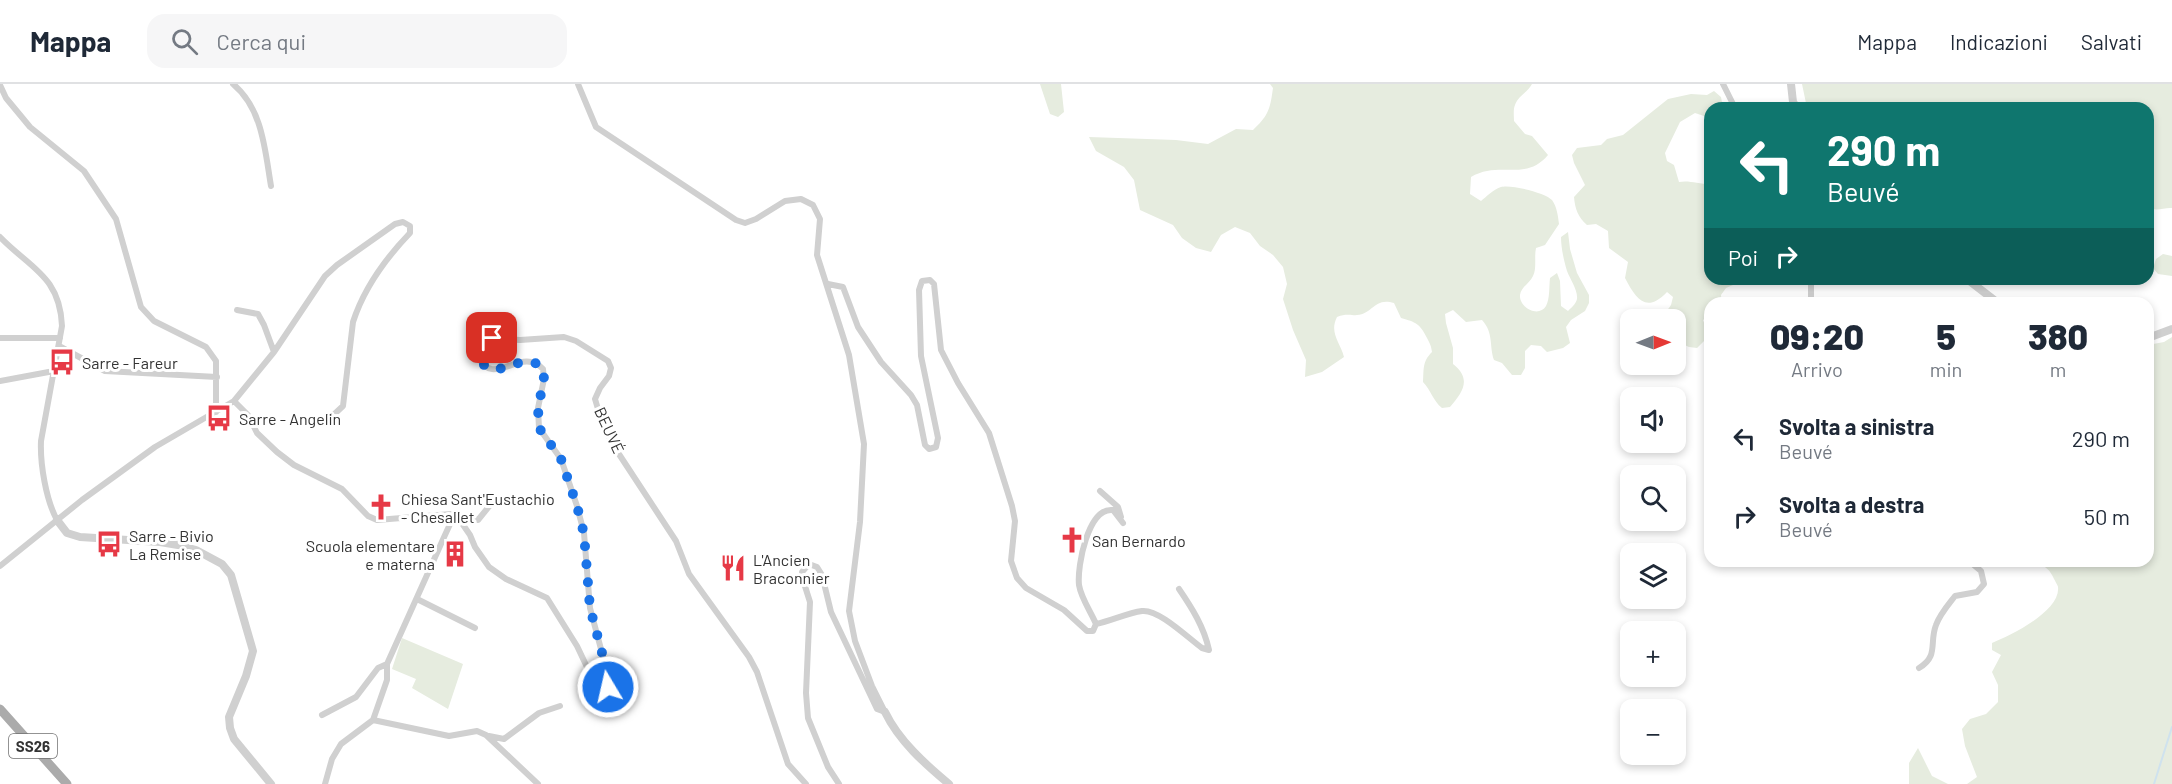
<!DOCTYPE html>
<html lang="it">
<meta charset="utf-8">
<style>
:root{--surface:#fff;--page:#f6f6f7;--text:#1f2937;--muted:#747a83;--line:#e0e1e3}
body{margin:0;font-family:Barlow,sans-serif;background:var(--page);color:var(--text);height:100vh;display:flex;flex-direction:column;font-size:22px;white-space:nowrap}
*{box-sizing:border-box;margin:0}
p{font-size:20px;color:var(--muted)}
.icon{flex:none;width:33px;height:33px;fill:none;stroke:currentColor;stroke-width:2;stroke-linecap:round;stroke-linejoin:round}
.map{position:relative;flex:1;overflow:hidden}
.details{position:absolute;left:1704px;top:213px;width:450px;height:270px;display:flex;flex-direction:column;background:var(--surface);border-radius:18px;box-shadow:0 3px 9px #0003}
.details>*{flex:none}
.guide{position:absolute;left:1704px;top:18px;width:450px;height:183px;border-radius:18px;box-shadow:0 3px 9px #0003;background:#0f766e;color:#fff;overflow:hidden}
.needle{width:39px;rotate:89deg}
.tools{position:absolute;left:1620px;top:225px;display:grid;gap:12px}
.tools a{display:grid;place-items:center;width:66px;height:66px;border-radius:12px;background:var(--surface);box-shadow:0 3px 9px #0003;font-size:30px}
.pin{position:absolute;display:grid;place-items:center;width:51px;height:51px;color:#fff;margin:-26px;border-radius:12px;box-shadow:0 3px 9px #0006}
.me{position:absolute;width:66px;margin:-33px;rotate:351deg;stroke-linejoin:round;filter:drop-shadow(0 0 4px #0008)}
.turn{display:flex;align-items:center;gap:21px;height:126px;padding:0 24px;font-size:27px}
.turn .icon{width:78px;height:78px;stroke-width:2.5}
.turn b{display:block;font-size:42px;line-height:51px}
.then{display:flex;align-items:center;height:57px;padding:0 24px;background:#0003;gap:12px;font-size:22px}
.eta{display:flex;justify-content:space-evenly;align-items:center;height:102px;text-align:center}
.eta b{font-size:36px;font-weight:800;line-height:42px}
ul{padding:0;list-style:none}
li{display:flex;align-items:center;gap:18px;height:78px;padding:0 24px}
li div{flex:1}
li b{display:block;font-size:22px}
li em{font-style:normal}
header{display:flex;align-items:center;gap:36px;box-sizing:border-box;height:84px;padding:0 30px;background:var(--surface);border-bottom:2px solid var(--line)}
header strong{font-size:28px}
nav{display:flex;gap:33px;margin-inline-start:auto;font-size:21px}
.search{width:420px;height:54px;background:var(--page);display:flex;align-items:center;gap:15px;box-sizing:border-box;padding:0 21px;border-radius:18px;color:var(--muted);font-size:22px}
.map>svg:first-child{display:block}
.green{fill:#e6ecdf}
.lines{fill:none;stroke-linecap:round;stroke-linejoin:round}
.stream{stroke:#cfe2ee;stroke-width:2}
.minor{stroke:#d0d0d0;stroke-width:6}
.tertiary{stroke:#d0d0d0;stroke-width:8}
.primary{stroke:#ababab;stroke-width:9}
.route{stroke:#1a73e8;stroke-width:10;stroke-dasharray:0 18}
.labels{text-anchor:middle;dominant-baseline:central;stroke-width:6;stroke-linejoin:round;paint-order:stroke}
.shield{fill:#fff;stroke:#707070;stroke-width:1.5}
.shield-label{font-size:15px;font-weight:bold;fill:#333}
.poi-label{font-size:16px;fill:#333;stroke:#fff;text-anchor:start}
.street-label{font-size:16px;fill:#333;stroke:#fff}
</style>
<header>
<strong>Mappa</strong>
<div class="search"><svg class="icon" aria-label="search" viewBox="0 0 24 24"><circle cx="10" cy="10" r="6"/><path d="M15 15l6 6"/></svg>Cerca qui</div>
<nav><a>Mappa</a><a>Indicazioni</a><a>Salvati</a></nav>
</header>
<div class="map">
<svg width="2172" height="700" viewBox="0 0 2172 700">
<rect width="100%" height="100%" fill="#fff"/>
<!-- green -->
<path class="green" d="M1040,0h21l3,28 -6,5 -8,-3z
M1270,0h262c-4,8 -14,12 -17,21 -2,4 -1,12 -1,16l11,13 7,2 16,19c-22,27 -49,5 -77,22l-1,17 11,7c5,-4 13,-12 20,-14 9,-3 45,6 51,13 5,7 6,16 7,24l-14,21 -9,3c-2,9 1,20 -3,28 -3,7 -12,11 -13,19 -1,13 19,23 26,11 4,-7 3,-20 4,-28l7,-5 3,8 1,25 7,5c3,-3 8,-7 9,-12 1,-9 -7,-20 -10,-28 -3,-10 -6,-23 -6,-34l7,-5 2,17 7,24 12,22v8l-4,8 -14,9 -5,7 4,16 -7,5 -16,4 -6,-6 -10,-1 -6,6v17l-4,7h-9l-10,-12 -8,-3c-5,-14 0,-27 -12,-40l-16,2 -13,-12 -8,4 1,9 7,25v16c19,15 10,28 -3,43l-8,1c-9,-7 -11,-18 -19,-26 1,-13 -1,-20 9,-30 -1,-7 -2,-8 -5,-14 -7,-14 -11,-16 -26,-20l-7,-15c-20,-6 -21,11 -37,12 -8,1 -9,-2 -20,2 -8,16 3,25 7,40l-22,15 -17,5 1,-17 -13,-30 -10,-31 4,-15 -4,-17 -10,-12 -13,-9 -10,-13 -15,-6 -14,8 -10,17 -15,-4 -14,-10 -9,-13 -33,-15 -6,-30 -10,-13 -28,-16 -7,-14 87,3 32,4 28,-15 17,1c16,-15 17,-21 20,-42z
M1802,0h370v124c-8,-1 -17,5 -24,-2v-98h-341z
M1714,7l7,6 2,11h-13v10l-15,-5 -15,9 -15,31 2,8 7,4 5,17c10,-2 19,2 31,2v95h23v6l-7,3 -5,7 1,8h-12v12l-7,5 6,16 -12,12 -8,-1 -13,-6v-21l-15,-1 10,-14 2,-8 -6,-5c-21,22 -31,7 -42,-14l3,-16 -19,-14 -1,-17 -12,-7 -9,1c-9,-8 -12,-16 -13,-28l11,-12 -11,-22 -2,-8 5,-7 24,-3 6,-6 16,-4 45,-36 23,-5 16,1z
M2163,170l9,2v20l-14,-2 -5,-6 3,-9z
M2172,253v447h-205l10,-7 -12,-31 -3,-17 8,-10 16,-5 12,-12v-17l-6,-13 9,-17 -9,-5v-7c18,-7 69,-32 66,-56 0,-1 -4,-8 -4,-8 -4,-9 -8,-13 -17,-15l-2,-3h113v-216l16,-3z
M402,554l61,26 -15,45 -36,-21 4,-9 -24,-10z
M1918,664l14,28 16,8h-39v-21z"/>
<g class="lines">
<!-- stream -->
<path class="stream" d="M2154,700l18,-57"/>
<!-- minor -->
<path class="minor" d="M233,0c30,25 32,67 38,102
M578,0l18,43 140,93 9,3 11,-4 29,-18 16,-2 12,6 7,14 -3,36 32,100 15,89 -4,78 -11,89 6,30 17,45 13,26
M1723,0l12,24
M0,1l6,13 24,29 54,44 32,48 25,88 13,14 52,26 10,14v51
M0,153c30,31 60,39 62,89l-21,115c-1,23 5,59 16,79
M1811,195v24
M828,200l15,3 15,40 23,35 30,33 6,10 8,40 4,4 7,-2 2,-9 -17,-82 -2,-66 3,-9 8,-1 4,4 7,66 17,33 31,50 23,73 3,15 -4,40 6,17 9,10 38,22 23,21h6l3,-7c15,-3 31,-11 46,-13 17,-2 46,27 60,37l7,2c-5,-23 -17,-42 -30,-61
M237,226l21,4 6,11 10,27
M0,254h60
M59,262l46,25 112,6
M0,297l54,-10
M234,317l14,14 9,18 20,19 17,13 48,24 26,27 9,4 74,-6 27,6 13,-16
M1100,407l18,16 3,10
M0,482l82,-66 73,-53 79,-46 40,-49 51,-76 12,-11 58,-41 8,-2 7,4v7c-24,25 -46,55 -57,89l-10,84 -16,15
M417,515l58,29
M1096,540c-5,-12 -15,-26 -17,-39 -2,-19 9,-78 34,-75l10,13
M1919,584c20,-12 10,-25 17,-43 4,-11 12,-20 19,-29l22,-4 7,-8 -3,-13 -12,-10
M322,631l34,-18 22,-29 9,-4
M373,636l76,16 28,-5 9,4 52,49
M489,652l15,3 35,-26 21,-7
M325,700l7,-25 9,-15 32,-24 14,-40v-16l58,-129 6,-13 6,-6 13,19 5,12 14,20 17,12 41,19 30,48 19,40 7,5 5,-4 1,-8 -19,-71 -6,-75 -7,-27 -16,-47 -22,-31 -1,-20 6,-29 -1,-10c-22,-24 -50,21 -65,-13l4,-14 10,-4 28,2 44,-3 12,4 32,20 3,7 -2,8 -9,12 -5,11 6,20 12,26 63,96 13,33 60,83 8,15 31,92 18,20
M839,700l-11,-17 -20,-49 -2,-25 4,-91 -7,-22 -1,-8 7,-8 8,3 5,8 9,37 46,97 8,3"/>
<!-- tertiary -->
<path class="tertiary" d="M1791,0l2,18 4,6
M1967,195l31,24
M2148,254l24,-9
M57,436l10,13 13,4 80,5 18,3 18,5 26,14 9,11 22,76 -7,25 -17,41 1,11 4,11 37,45
M885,628c14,29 40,52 64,72"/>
<!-- primary -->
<path class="primary" d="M0,625l67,75"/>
</g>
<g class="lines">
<!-- route -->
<path class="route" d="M492,254l-10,4 -4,14c16,34 44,-11 65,13l1,10 -6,29 1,20 22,31 16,47 7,28 6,74 19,71 -1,8"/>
</g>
<!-- icons -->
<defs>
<g id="bus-bare" transform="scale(2.07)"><path d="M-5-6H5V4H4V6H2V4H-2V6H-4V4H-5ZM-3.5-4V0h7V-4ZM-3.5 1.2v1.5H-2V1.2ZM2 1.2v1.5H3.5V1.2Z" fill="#e63946" stroke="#fff" stroke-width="2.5" paint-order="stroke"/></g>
<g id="church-bare" transform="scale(2.07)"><path d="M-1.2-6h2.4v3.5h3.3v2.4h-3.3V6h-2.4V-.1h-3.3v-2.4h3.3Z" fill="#e63946" stroke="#fff" stroke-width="2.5" paint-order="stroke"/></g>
<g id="building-bare" transform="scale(2.07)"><path d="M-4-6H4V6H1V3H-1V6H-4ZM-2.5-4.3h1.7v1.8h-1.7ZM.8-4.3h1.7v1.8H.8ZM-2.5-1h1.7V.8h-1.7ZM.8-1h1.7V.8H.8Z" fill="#e63946" stroke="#fff" stroke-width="2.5" paint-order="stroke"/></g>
<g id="restaurant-bare" transform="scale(2.07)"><path d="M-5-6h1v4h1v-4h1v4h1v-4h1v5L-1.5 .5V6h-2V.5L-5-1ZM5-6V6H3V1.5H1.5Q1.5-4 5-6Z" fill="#e63946" stroke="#fff" stroke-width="2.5" paint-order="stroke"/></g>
</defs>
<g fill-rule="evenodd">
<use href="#bus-bare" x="62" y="278"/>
<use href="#bus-bare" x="219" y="334"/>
<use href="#church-bare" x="381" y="423"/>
<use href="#church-bare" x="1072" y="456"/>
<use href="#bus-bare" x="109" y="460"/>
<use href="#building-bare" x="455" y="470"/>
<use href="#restaurant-bare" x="733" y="484"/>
</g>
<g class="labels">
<!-- shield labels -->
<rect class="shield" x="9" y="650" width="48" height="24" rx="4.5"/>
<g class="shield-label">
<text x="33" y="662">SS26</text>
</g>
<!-- poi labels -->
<g class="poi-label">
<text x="82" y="278">Sarre - Fareur</text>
<text x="239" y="334">Sarre - Angelin</text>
<text x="401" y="414">Chiesa Sant'Eustachio<tspan x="401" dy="18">- Chesallet</tspan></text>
<text x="129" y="451">Sarre - Bivio<tspan x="129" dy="18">La Remise</tspan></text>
<text x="1092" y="456">San Bernardo</text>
<text x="435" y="461" text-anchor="end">Scuola elementare<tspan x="435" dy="18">e materna</tspan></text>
<text x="753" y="475">L'Ancien<tspan x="753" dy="18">Braconnier</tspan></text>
</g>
<!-- street labels -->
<g class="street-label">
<text transform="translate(610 346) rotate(65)">BEUVÉ</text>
</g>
</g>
</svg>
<div class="tools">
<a><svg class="needle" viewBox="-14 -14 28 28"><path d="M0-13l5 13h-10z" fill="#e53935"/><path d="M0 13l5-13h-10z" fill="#747a83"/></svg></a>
<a><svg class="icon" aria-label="sound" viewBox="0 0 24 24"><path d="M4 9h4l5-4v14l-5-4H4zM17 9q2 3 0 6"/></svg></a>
<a><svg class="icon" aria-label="search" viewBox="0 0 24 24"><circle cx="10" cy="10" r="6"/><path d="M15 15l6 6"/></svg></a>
<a><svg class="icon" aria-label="layers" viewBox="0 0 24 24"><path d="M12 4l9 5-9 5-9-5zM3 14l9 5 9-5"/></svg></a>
<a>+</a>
<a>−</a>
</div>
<div class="pin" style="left:492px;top:254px;background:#d93025"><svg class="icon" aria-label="arrive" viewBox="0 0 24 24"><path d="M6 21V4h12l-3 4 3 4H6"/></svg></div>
<svg class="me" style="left:608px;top:603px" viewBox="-20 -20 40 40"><circle r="17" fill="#1a73e8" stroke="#fff" stroke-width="3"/><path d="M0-11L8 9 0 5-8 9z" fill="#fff"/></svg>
<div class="guide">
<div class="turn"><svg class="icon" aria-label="left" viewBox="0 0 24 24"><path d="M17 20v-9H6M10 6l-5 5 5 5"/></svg><div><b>290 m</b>Beuvé</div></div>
<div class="then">Poi<svg class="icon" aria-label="right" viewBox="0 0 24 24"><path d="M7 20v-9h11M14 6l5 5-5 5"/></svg></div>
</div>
<section class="details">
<div class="eta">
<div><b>09:20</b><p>Arrivo</p></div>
<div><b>5</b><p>min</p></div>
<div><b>380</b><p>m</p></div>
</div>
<ul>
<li><svg class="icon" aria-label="left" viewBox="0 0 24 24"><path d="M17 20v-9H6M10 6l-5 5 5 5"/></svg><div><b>Svolta a sinistra</b><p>Beuvé</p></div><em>290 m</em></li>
<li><svg class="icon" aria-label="right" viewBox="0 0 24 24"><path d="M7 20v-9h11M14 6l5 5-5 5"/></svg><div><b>Svolta a destra</b><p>Beuvé</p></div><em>50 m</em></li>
</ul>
</section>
</div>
